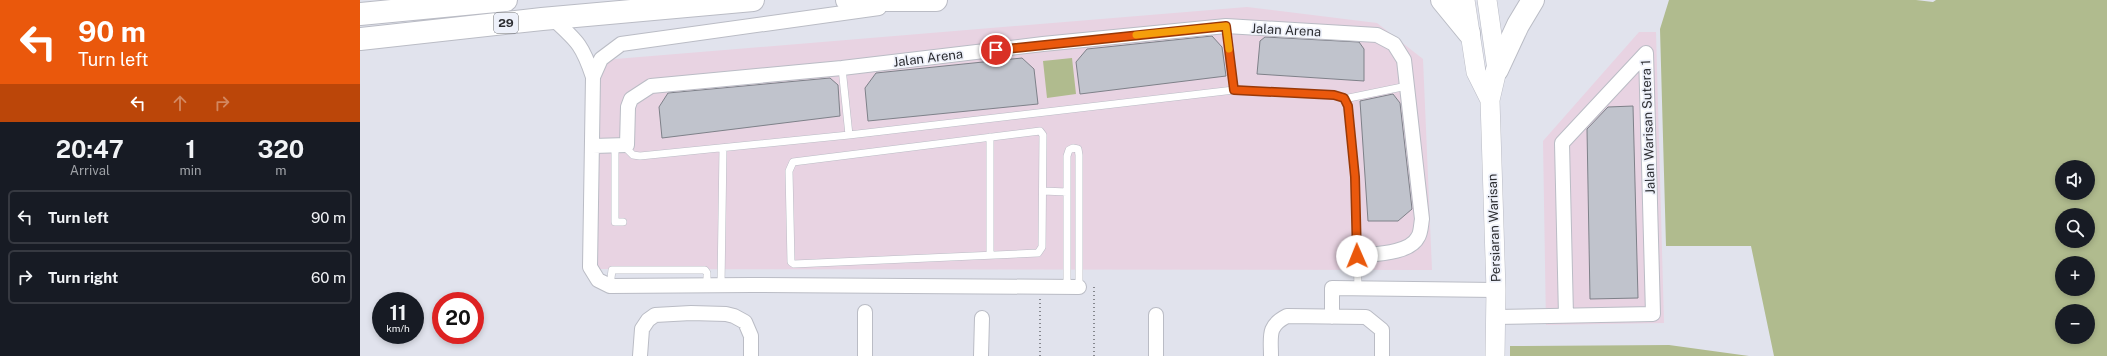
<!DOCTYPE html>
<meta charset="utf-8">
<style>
:root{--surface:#171b24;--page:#242831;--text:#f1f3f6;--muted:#9ea1a6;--line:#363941}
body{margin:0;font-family:"Public Sans",sans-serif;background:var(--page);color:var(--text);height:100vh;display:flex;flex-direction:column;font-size:15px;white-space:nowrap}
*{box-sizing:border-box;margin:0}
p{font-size:13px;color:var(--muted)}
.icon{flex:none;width:22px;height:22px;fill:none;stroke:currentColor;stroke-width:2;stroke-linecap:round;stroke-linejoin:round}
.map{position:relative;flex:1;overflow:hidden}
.drawer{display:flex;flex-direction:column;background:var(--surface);width:360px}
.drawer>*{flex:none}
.top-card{background:#ea580c;color:#fff;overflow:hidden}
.tools{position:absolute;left:1695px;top:160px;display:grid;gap:8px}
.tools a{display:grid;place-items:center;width:40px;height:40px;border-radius:50%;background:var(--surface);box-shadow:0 2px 6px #0003;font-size:20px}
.speed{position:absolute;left:12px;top:292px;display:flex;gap:8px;font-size:20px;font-weight:700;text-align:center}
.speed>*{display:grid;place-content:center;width:52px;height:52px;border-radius:50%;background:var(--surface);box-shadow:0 2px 6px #0003;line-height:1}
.speed small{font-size:10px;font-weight:400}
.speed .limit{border:6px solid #d22;background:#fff;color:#111}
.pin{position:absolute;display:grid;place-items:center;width:34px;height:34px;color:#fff;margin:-17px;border:2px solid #fff;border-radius:50%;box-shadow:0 1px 4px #0007}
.me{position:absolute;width:44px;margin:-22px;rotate:359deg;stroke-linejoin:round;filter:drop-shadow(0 0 3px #0008)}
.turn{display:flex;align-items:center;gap:14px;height:84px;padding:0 12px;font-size:18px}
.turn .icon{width:52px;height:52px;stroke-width:2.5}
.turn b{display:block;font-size:28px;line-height:34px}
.lanes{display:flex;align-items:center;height:38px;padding:0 12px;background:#0003;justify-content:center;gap:20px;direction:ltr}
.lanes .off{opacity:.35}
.eta{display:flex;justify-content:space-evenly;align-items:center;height:68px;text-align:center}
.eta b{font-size:24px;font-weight:700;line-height:28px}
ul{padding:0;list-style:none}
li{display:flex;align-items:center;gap:12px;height:54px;margin:0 8px 6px;padding:0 4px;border:2px solid var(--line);border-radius:6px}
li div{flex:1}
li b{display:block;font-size:15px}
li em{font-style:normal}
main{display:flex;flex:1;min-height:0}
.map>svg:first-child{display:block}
.commercial{fill:#e8d3e2}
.green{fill:#b0bb8e;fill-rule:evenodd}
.building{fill:#c0c3cc;stroke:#7e8189}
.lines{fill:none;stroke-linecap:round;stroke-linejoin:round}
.lane-casing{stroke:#babcc5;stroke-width:8}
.street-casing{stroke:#babcc5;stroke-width:16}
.secondary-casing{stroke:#babcc5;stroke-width:20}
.highway-casing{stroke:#babcc5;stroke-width:24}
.path{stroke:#86888f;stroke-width:2;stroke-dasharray:1 3;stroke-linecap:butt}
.lane{stroke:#fff;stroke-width:7}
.street{stroke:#fff;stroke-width:14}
.secondary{stroke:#fff;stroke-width:19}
.highway{stroke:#fff;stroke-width:22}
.route-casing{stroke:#983908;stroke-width:10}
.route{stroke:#ea580c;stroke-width:7}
.slow{stroke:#f59e0b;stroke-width:7}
.labels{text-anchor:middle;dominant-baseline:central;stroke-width:3.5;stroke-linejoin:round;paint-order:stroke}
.shield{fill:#eef1fa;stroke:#66686d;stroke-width:1}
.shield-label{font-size:12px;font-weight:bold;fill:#2c2d31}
.street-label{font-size:13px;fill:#2c2d31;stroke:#eef1fa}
</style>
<main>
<section class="drawer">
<div class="top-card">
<div class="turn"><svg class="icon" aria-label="left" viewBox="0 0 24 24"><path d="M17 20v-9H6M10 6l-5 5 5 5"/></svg><div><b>90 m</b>Turn left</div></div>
<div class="lanes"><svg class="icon" aria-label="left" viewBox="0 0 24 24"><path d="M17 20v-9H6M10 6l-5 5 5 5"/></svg><svg class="icon off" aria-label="ahead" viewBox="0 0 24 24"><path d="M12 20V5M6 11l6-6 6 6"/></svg><svg class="icon off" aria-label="right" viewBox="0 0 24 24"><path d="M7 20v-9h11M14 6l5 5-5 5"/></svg></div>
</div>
<div class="eta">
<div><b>20:47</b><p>Arrival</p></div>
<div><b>1</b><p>min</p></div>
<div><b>320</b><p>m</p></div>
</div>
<ul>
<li><svg class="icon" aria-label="left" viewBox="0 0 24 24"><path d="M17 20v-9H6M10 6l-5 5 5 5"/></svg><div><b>Turn left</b></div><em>90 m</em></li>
<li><svg class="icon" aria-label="right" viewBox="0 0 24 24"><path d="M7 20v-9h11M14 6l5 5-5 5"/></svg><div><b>Turn right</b></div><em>60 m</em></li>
</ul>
</section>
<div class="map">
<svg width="1747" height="356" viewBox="0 0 1747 356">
<rect width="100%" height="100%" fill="#e1e3ed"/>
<!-- commercial -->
<path class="commercial" d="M887,7l130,16 46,36 9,211 -837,-1 2,-195 6,-14z
M1279,32h17l8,291 -118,2 -3,-184z"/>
<!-- green -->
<path class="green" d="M1309,0h247l17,2 3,-2h171v356h-333l-23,-110h-85l-6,-217zM1702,167h26v26h-26zM1702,215h26v26h-26zM1702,263h26v26h-26zM1702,311h26v26h-26z
M712,58l4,36 -29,4 -4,-37z
M1309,345l80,11h-239v-10z"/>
<!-- building -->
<path class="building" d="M852,36l10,11 4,29 -146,18 -4,-32 11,-13z
M905,37l94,5 5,7v32l-107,-7 3,-33z
M662,58l12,11 4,35 -170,17 -3,-33 11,-15z
M470,78l8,7 2,31 -178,22 -3,-31 9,-14z
M1033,94l7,9 12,106 -14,12h-30l-8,-120z
M1273,106l5,192 -48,1 -3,-170 21,-22z"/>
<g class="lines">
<!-- lane casing -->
<g class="lane-casing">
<path id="lane" d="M866,26l8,64
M482,68l7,67
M984,99l63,-13
M680,131l3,4 -1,112 -4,6 -244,11 -3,-2 -2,-91 4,-9z
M630,137v118
M267,145v4l6,6 7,1 209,-21 385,-45 100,5 10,4 4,7 7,71 3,111
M255,146v76h8
M683,191l24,1
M361,285l2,-137
M250,286l2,-16h93l2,3v12
M707,287v-131l2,-6 4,-2 5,1 1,6v132"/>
</g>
<!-- street casing -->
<g class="street-casing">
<path id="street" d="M192,18c25,23 30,26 41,59l-3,190 8,13 12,6 142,-1 327,2
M233,77l8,-18 20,-15 258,-36
M233,146l34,-1 1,-38 3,-8 20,-13 191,-18 201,-24 183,-18 151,9 17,9 10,16 18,159c-1,5 -1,14 -4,18 -8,17 -45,17 -61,19
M796,315v41
M972,317v-29l164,2
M1135,317l158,-3 -7,-261 -84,90 4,173
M280,356l2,-27 6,-9 7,-5 36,-2 35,1 8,2 11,6 6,14v20
M505,356v-44
M621,356l1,-38
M911,356c0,-20 -4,-30 16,-40l79,1 16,13v26"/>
</g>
<!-- secondary casing -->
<g class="secondary-casing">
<path id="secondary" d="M1105,0l11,72 14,28
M1127,0l10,70 -7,30 6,190 -1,66"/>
</g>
<!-- highway casing -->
<g class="highway-casing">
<path id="highway" d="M487,0h89
M1082,0l27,33
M0,14l146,-14
M0,39l182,-20 211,-19
M1137,70l21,-45 15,-25"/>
</g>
<!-- path -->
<path class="path" d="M680,356v-57
M734,356v-69"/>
<!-- lane -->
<use href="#lane" class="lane"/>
<!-- street -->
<use href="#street" class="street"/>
<!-- secondary -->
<use href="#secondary" class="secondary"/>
<!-- highway -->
<use href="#highway" class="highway"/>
</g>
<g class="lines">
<!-- route casing -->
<g class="route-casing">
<path id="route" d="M636,50l230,-24 8,64 100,5 10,3 4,8 7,71 2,79"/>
</g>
<!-- route -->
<use href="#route" class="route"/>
<!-- slow -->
<path class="slow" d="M776,35l90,-9 3,23"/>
</g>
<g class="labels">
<!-- shield labels -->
<rect class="shield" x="134" y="13" width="24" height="20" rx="3"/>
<g class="shield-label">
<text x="146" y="23">29</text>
</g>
<!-- street labels -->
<g class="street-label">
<text transform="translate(926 30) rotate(3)">Jalan Arena</text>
<text transform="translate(568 58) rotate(-7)">Jalan Arena</text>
<text transform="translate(1288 127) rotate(-92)">Jalan Warisan Sutera 1</text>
<text transform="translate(1134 228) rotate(-92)">Persiaran Warisan</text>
</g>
</g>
</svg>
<div class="tools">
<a><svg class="icon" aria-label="sound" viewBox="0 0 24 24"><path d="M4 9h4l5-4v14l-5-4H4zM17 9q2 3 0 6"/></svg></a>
<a><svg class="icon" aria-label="search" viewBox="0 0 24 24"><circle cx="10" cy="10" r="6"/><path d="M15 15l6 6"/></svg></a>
<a>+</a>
<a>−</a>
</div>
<div class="speed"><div>11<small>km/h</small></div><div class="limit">20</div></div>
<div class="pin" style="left:636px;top:50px;background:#d93025"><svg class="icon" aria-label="arrive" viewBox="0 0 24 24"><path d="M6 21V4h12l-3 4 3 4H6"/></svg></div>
<svg class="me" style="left:997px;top:256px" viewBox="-20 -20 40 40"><circle r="19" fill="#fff"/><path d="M0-13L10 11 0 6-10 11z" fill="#ea580c"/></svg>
</div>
</main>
